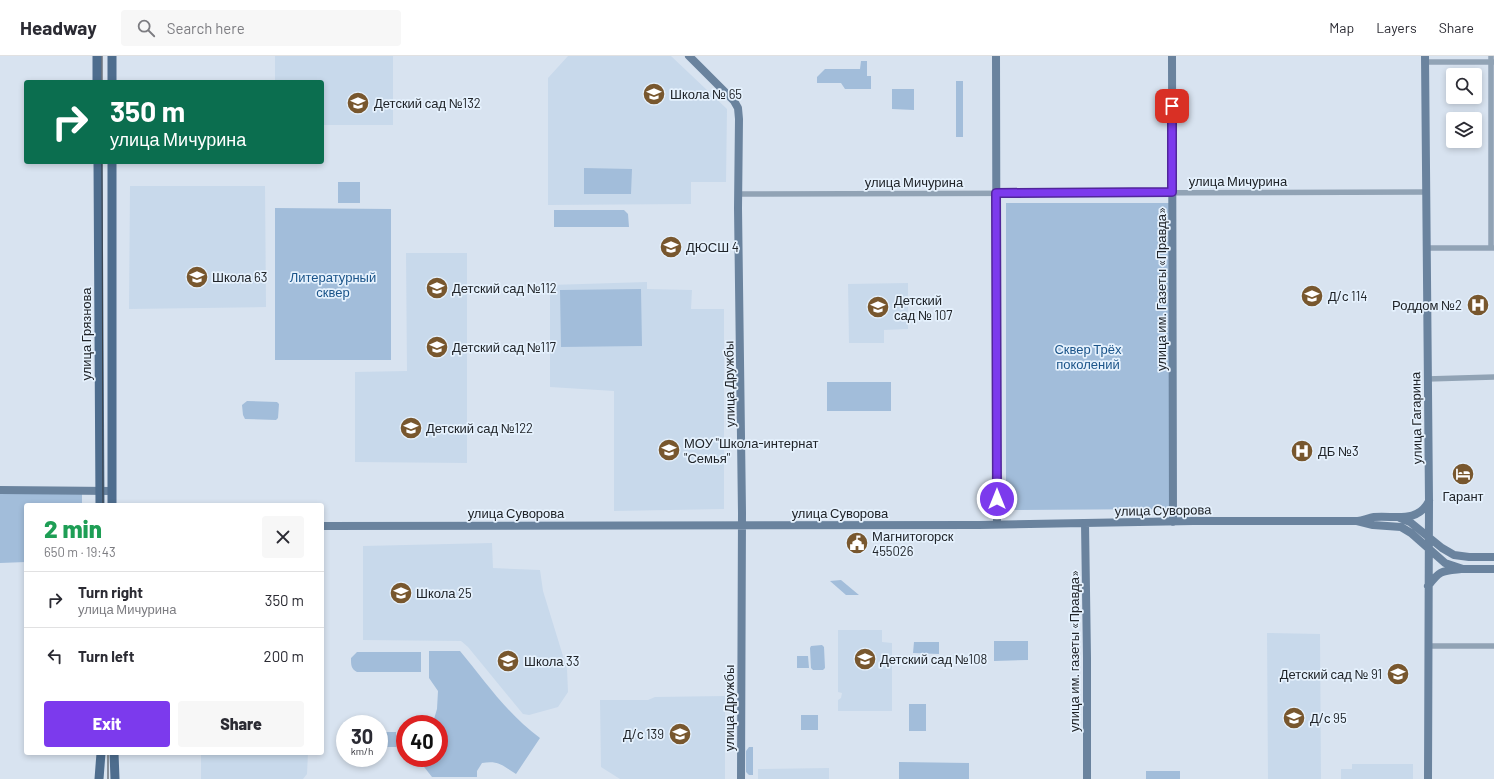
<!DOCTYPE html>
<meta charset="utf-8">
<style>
:root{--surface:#fff;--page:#f7f7f7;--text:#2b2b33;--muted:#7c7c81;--line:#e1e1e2;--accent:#7c3aed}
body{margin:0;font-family:Barlow,sans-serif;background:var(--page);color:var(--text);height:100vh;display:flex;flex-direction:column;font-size:15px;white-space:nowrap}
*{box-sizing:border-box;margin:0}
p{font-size:13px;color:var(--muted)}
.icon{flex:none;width:22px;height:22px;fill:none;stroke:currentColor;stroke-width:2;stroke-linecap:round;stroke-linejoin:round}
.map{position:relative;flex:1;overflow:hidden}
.panel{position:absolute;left:24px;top:447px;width:300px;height:252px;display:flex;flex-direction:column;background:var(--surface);border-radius:4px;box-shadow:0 2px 6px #0003}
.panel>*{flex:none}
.guide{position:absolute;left:24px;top:24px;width:300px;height:84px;border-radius:4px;box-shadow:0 2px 6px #0003;background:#0b6e4f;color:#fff;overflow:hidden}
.fabs{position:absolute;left:1446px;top:12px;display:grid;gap:8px}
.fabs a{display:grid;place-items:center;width:36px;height:36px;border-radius:4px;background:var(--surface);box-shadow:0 2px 6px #0003;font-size:20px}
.speed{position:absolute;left:336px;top:659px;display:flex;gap:8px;font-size:20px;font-weight:700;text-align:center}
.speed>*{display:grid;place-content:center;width:52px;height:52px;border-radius:50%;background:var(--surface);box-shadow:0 2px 6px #0003;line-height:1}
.speed small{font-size:10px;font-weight:400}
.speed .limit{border:6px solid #d22;background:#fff;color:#111}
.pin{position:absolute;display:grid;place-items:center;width:34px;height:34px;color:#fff;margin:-17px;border-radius:8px;box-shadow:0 2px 6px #0006}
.me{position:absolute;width:44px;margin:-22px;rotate:0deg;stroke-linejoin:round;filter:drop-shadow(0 0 3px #0008)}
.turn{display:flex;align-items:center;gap:14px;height:84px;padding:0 20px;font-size:18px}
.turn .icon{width:52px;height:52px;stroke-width:2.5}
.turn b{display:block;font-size:28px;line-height:34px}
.round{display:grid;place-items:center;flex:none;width:42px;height:42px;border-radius:4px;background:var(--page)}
.head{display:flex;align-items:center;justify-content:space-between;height:68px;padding:0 20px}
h1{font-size:24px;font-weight:800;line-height:30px;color:#1e9e55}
.button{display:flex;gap:8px;margin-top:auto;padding:8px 20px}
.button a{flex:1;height:46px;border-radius:4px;background:var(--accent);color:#fff;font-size:16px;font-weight:800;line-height:46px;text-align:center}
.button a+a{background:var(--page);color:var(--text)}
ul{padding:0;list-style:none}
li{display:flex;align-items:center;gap:12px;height:56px;padding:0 20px;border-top:1px solid var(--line)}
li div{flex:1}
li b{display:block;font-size:15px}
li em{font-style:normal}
header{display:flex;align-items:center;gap:24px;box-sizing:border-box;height:56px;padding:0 20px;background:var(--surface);border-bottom:1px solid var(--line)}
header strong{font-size:19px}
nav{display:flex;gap:22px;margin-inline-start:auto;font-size:14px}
.search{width:280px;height:36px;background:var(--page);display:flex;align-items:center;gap:10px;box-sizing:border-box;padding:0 14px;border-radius:4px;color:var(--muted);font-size:15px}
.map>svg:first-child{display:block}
.built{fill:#c8d9eb}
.green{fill:#a2bdda}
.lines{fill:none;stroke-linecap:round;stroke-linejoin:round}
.street{stroke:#91a3b5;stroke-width:5.5}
.secondary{stroke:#6a839e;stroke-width:8}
.primary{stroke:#4e6d8e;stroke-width:9}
.tram{stroke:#383d43;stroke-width:1}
.route-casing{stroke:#51269a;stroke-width:10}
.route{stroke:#7c3aed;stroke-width:7}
.labels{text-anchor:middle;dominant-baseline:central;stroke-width:3.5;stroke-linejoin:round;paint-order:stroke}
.poi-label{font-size:13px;fill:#202429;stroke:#e5f1fd;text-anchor:start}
.street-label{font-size:13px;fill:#202429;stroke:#e5f1fd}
.park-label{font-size:13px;fill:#1b5489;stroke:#e5f1fd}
</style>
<header>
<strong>Headway</strong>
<div class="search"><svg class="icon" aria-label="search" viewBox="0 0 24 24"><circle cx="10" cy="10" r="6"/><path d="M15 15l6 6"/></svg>Search here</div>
<nav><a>Map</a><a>Layers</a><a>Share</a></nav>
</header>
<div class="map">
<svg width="1494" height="723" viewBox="0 0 1494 723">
<rect width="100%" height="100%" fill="#d8e3f0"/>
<!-- built -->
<path class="built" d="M275,0h118v69h-71v-43h-47z
M568,0h103l56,53 -1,73h-35v22l-143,1v-127z
M130,130h135l1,121 -137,2z
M406,197h61v210l-112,-1v-90l52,-1z
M647,226v7l45,1 -1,19h33v200l-110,2v-120l-64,-4v-102z
M908,227v46l-24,1v13h-35l-1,-59z
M492,487l1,25 47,2 3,21 24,78 1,23 -10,15 -29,8 -6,-1 -55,-67 -7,-6 -98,-1v-94z
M838,574h44v12l10,1v68h-54v-11l3,-2 1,-5 -4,-1z
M1267,577l53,1 1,145h-53z
M725,640v83h-105l-19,-12 -1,-67h48l7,-3z
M216,697h92l-1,21 -4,5h-102v-25z
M1352,708h61v15h-72v-10h11z
M829,712v11h-71v-10z"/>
<!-- green -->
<path class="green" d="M861,5h6v15h4v13h-26l-4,-6h-24v-6l8,-8h35z
M956,25h7v56h-7z
M892,33h22v21l-22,-1z
M584,112l48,1 -1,25h-47z
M338,126h22v21h-22z
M1006,147h163v306l-163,1z
M275,152l116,1v151h-116z
M554,154h70l4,4 1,13h-75z
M641,233l1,57 -81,1 -1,-57z
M827,326h64v29h-64z
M247,345l30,1 2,2 -1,14 -2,2 -31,-1 -2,-4 -1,-10z
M0,437h82v12h-56v57l-26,1z
M841,524l18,15h-13l-16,-14z
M994,585h34v19l-34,1z
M914,586h25v12l-26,-1z
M822,589l2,2 1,21 -2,2h-10l-2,-2 -1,-20 1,-2z
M429,595h31c25,30 48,64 80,87l-24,36c-13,-8 -17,-14 -34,-11l-5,8v6h-45l-15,-19h22v-34h-8l3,-5 3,-10 1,-18 -9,-13z
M357,596h64v20h-64c-6,-3 -6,-7 -6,-14z
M797,600h11l1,12h-12z
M909,648h17v27h-17z
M801,659h17v15h-17z
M379,676h17v15h-17z
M749,691h4v28h-4l-3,-3v-21z
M899,706l70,1v16h-70z
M1146,715h34v8h-34z"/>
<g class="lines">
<!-- street -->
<path class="street" d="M1425,6h69
M738,138l688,-2
M1427,192h67
M1491,192v-192
M1427,323l67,-2
M1428,590h66"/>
<!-- secondary -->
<path class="secondary" d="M689,0l45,45 4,7 1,11 -1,89 4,305 -1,266
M996,0l1,468
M1172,0l1,466
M1425,0l4,445 -1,278
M0,434l112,1
M1400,462l10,4 32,26 12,7 15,2h25
M1358,465c5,-1 11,-3 16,-4 21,-2 43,7 55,-16
M1085,467l2,135v121
M322,470l657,-1 214,-4h164l16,4 28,2 10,6 34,30 18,6h31
M1428,530c12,-16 14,-15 33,-17"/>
<!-- primary -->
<path class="primary" d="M97,0v26
M112,0v26
M98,106l2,343
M112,106v343
M114,697l1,26
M99,723l2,-26"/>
<!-- tram -->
<path class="tram" d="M102,0v26
M102,106l1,343
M108,697v26"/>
</g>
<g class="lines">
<!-- route casing -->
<g class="route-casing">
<path id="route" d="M997,443l-1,-306 176,-1v-86"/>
</g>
<!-- route -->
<use href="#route" class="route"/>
</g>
<!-- icons -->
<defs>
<g id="school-disc" transform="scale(1.15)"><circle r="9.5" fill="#78572e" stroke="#e5f1fd"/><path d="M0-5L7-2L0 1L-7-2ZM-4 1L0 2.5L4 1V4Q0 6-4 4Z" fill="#fff"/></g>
<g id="university-disc" transform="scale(1.15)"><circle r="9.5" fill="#78572e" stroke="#e5f1fd"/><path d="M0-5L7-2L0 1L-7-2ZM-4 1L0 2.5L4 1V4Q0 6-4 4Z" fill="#fff"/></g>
<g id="hospital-disc" transform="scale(1.15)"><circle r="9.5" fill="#78572e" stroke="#e5f1fd"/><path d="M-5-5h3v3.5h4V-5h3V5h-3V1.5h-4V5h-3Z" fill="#fff"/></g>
<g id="hotel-disc" transform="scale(1.15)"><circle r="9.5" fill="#78572e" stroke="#e5f1fd"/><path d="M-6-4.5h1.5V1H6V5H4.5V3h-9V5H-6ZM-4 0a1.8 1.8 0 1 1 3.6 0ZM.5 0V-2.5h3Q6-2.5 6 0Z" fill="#fff"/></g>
<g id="civic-disc" transform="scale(1.15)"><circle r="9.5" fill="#78572e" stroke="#e5f1fd"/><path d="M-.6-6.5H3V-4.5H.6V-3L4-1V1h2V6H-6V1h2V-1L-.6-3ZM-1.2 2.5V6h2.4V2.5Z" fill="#fff"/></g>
</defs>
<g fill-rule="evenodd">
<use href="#school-disc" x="654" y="38"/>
<use href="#school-disc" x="358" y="47"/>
<use href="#university-disc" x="671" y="191"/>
<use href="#school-disc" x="197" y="221"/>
<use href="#school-disc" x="437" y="232"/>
<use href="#school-disc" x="1312" y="240"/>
<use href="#hospital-disc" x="1478" y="249"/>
<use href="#school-disc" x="878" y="251"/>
<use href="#school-disc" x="437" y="291"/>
<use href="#school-disc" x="411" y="372"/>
<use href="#school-disc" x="669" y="394"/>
<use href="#hospital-disc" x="1302" y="395"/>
<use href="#hotel-disc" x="1463" y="418"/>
<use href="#civic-disc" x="857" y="487"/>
<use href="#school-disc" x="401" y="537"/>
<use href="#school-disc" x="865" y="603"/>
<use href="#school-disc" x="508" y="605"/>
<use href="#school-disc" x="1398" y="618"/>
<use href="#school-disc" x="1294" y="662"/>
<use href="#school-disc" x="680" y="678"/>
</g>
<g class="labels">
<!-- poi labels -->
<g class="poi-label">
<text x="670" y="38">Школа № 65</text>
<text x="374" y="47">Детский сад №132</text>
<text x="686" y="191">ДЮСШ 4</text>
<text x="212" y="221">Школа 63</text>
<text x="452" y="232">Детский сад №112</text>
<text x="1328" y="240">Д/с 114</text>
<text x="894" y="244">Детский<tspan x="894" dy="15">сад № 107</tspan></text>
<text x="1462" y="249" text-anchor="end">Роддом №2</text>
<text x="452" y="291">Детский сад №117</text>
<text x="426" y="372">Детский сад №122</text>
<text x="684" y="387">МОУ "Школа-интернат<tspan x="684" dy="15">"Семья"</tspan></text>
<text x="1318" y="395">ДБ №3</text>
<text x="1463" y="440" text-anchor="middle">Гарант</text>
<text x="872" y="480">Магнитогорск<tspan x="872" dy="15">455026</tspan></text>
<text x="416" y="537">Школа 25</text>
<text x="880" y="603">Детский сад №108</text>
<text x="524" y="605">Школа 33</text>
<text x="1382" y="618" text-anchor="end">Детский сад № 91</text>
<text x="1310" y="662">Д/с 95</text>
<text x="664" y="678" text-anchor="end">Д/с 139</text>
</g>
<!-- street labels -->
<g class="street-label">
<text x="1238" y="125">улица Мичурина</text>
<text x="914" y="126">улица Мичурина</text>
<text transform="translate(1161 233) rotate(-90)">улица им. Газеты «Правда»</text>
<text transform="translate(86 278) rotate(-90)">улица Грязнова</text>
<text transform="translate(729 328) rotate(-91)">улица Дружбы</text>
<text transform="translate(1416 362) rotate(-91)">улица Гагарина</text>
<text transform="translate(1163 454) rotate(-1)">улица Суворова</text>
<text x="516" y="457">улица Суворова</text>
<text x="840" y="457">улица Суворова</text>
<text transform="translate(1074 595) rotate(-90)">улица им. газеты «Правда»</text>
<text transform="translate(729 652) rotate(-90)">улица Дружбы</text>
</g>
<!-- park labels -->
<g class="park-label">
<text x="333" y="221">Литературный<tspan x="333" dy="15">сквер</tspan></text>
<text x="1088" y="293">Сквер Трёх<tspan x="1088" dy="15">поколений</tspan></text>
</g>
</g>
</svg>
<div class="fabs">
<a><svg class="icon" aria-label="search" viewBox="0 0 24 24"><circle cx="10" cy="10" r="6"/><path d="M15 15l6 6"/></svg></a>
<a><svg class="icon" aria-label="layers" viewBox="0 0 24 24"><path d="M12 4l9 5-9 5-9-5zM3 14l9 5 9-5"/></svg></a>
</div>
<div class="speed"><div>30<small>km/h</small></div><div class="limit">40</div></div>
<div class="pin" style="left:1172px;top:50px;background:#d93025"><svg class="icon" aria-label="arrive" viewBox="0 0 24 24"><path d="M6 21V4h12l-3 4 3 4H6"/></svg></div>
<svg class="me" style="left:997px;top:443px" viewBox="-20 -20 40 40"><circle r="17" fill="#7c3aed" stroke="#fff" stroke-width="3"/><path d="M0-11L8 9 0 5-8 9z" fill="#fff"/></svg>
<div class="guide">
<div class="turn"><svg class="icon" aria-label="right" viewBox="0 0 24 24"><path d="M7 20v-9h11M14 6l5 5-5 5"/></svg><div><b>350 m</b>улица Мичурина</div></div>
</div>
<section class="panel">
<div class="head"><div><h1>2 min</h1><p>650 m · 19:43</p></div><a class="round"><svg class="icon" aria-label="close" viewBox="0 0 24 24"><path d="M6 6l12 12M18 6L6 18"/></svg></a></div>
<ul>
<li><svg class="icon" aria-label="right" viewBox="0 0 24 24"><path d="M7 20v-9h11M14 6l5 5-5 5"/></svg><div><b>Turn right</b><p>улица Мичурина</p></div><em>350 m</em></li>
<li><svg class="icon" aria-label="left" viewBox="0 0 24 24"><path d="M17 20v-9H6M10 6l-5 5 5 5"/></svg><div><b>Turn left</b></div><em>200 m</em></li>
</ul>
<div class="button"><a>Exit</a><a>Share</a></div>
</section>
</div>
